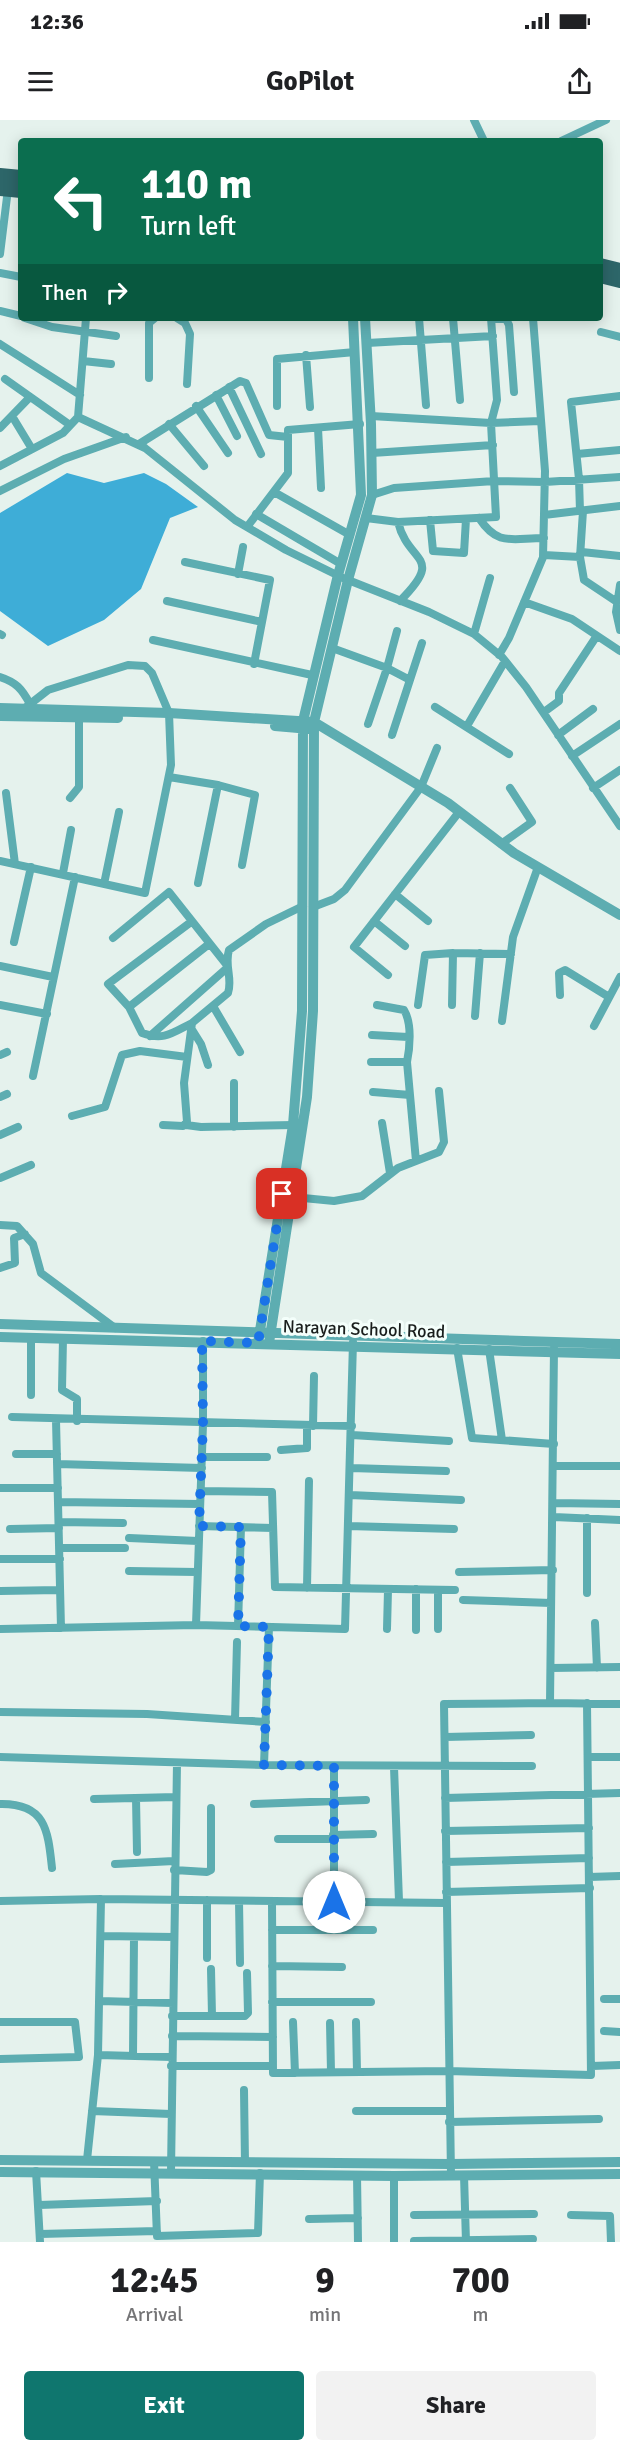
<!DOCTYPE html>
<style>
:root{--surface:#fff;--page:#f2f2f2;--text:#202124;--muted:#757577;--accent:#0f766e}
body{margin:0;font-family:Signika,sans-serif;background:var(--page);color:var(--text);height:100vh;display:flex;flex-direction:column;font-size:22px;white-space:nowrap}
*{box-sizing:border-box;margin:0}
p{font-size:20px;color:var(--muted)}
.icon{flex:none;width:33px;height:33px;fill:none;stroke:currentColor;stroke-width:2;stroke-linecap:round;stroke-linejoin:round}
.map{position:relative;height:2122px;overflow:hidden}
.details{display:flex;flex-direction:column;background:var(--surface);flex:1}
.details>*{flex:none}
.hud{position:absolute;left:18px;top:18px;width:585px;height:183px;border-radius:6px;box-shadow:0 3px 15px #0003;background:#0b6e4f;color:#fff;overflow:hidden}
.pin{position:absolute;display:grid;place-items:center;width:51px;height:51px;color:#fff;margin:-26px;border-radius:12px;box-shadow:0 3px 9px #0006}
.me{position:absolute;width:66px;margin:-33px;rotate:0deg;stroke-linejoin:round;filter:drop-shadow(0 0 4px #0008)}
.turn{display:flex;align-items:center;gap:21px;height:126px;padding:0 24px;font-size:27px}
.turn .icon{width:78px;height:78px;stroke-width:2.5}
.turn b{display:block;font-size:42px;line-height:51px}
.then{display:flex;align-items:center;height:57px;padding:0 24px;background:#0003;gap:12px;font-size:22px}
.eta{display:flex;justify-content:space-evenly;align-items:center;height:102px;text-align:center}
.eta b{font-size:36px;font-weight:800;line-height:42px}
.button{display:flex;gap:12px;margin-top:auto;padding:12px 24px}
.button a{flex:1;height:69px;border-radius:6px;background:var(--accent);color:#fff;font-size:24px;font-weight:800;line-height:69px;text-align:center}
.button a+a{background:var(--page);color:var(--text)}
.status{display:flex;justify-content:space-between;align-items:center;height:42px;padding:0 30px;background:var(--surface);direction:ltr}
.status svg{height:16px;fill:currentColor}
header{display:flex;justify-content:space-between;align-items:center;height:78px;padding:0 24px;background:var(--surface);font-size:27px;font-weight:800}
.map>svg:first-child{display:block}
.water{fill:#3eadd7}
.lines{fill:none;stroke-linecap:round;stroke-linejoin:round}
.minor{stroke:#5dadb1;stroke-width:8}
.tertiary{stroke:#5dadb1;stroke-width:10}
.primary{stroke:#2d6669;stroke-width:14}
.route{stroke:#1a73e8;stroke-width:10;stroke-dasharray:0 18}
.labels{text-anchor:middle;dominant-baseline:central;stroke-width:6;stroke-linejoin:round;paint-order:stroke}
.street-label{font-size:18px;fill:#191e1c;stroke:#f4fffb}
</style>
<div class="status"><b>12:36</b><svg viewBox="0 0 49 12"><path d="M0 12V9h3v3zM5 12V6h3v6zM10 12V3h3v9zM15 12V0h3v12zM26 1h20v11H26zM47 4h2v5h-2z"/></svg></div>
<header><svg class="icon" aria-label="menu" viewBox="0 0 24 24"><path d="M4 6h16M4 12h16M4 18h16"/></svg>GoPilot<svg class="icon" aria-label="share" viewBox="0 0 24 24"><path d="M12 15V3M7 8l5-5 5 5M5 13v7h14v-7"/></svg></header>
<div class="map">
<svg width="620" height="2122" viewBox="0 0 620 2122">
<rect width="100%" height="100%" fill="#e5f2ed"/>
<!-- water -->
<path class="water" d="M67,353l37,10 40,-10 22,11 32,23 -28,11 -29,71 -37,31 -56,26 -48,-35v-98z"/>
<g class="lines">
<!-- minor -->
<path class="minor" d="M474,0l10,21
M561,21l45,-21
M0,134l8,-65
M0,153l21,4
M0,191l21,5
M25,198l27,9 64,9
M177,198l8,5 5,11 -3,50
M419,198l7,87
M453,198l7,82
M533,198l12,153 -2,86
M491,199h15l3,6 5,67
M601,212l19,5
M367,223l126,-7
M0,224l80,51
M306,235l4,52
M83,241l28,3
M149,258v-55l6,-5
M5,259l65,46
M229,267l32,67
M216,275l21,41
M196,286l32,47
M277,286v-47l78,-7
M12,296l20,33
M371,296l120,7 49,-2
M78,297l67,31 90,72 51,30 57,28 86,34 45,22 28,23 24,30 94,139
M169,304l35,42
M0,308l30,-31
M318,308l3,60
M139,324l101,-63 6,2 23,52 19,2
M372,333l121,-8
M577,334l43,-4
M0,346l63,-33 15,-16 8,-99
M0,371l64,-32 62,-22
M274,372l76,43
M372,375l22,-7 100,-7 51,1 75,-5
M580,391l-1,-32 -8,-77 49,-6
M256,394l85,50
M544,395l76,-9
M366,398l32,4 98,-5 -5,-94 6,-23 -6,-82
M479,398c19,29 33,20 65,20
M430,400l3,31 31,2 2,-34
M398,402c10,42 48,33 2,79
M247,407l41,-54v-43l72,-6
M582,432l38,4
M580,437l4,23 33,22
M185,442l85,18 -16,84
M238,454l5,-27
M620,465l-4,27 4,18
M167,481l95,21
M524,482l48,17 48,32
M0,514l2,1
M474,514l16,-56
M153,520l159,35
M332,528l55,20 10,-37
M499,535l10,-17 35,-83 36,2 3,-46
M0,557c16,5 22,12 30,27
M435,587l74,47
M544,592l15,-11v-8l37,-56
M368,604l19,-56 23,12
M467,606l38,-65
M392,615l30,-92
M558,615l35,-26
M572,636l48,-32
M169,657l49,8 37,10 -13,70
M593,668l27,-18
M6,673l9,71
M70,678l9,-11v-76
M501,724l31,-22 -22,-34
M0,741l145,32 26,-128 -2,-52 -17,-40 -7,-7 -17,-1 -80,25 -23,18
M63,753l8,-43
M198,763l20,-98
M104,764l15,-72
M395,774l33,27
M313,787l21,-8 11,-9 76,-103 16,-39
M374,801l31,25
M113,818l56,-46 57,72
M14,822l17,-75
M0,846l53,11
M388,855l-34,-28 105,-135
M560,875l-1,-22 6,-3 44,27
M0,885l47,9
M377,885l27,5c8,13 6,37 3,52l9,99
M418,885l7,-50 28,-2 58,1
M452,885l1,-52
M213,886l27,46
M129,887l-21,-23 83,-62
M475,896l5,-63
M502,901l11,-84 25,-70
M192,903c-20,10 -28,18 -50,10l-13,-26 80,-63
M594,906l26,-49
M191,908l10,16 7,21
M372,915l36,2
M150,916l77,-68
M0,935l7,-3
M371,942h36
M33,956l42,-199
M234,963v44
M373,972l37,3
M0,977l7,-3
M72,996l33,-9 17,-52 18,-4 47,6
M382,1003l8,50
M163,1005l20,1 4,-4 -3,-39 8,-60 36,-30c5,-14 -4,-28 1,-43l37,-26 37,-18
M186,1005l15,2 92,-2
M0,1015l18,-8
M0,1058l31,-13
M293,1077l41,4 28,-5 36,-28 41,-16 5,-10 -5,-51
M0,1105l17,1 16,18 8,29 74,55
M0,1148l15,-5 -1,-25 11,-4
M31,1218v57
M63,1218l-1,52 15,9v22
M457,1228l15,90 82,6
M489,1229l13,91
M12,1297l340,9
M56,1300l5,208
M313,1306l1,-50
M352,1315l97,6
M281,1330l26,-2v-22
M16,1334h41
M203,1337h64
M57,1344l145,4
M554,1346h66
M351,1348l95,3
M0,1368h58
M200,1371l72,1 3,95 180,3
M350,1375l111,5
M58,1382l142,2
M554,1383l66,1
M554,1397l66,3
M587,1398v75
M59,1402l64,1
M199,1406l74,2
M348,1406l106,3
M10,1409l49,-1
M129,1418l69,3
M59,1428h66
M0,1439h60
M129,1451l68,1
M459,1452l94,-2
M307,1468l2,-107
M0,1471l59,-1
M463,1480l88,3
M595,1503l2,45
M196,1505l7,-201v-83
M238,1506l3,-99
M0,1509l196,-4 149,4 8,-287
M387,1509l1,-39
M438,1509v-39
M416,1510v-41
M551,1548l69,-1
M550,1583l70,1
M0,1592l147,2 119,8
M235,1600l2,-78
M445,1617l86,-2
M0,1637l264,8 268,1
M588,1637h32
M264,1645l5,-138
M334,1646v136
M394,1647l5,134
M136,1678l1,54
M445,1678l175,-5
M94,1679l82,-2
M0,1684c46,-1 48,27 52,64
M254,1684l112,-4
M445,1711l144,-3
M333,1715l40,-1
M278,1719h55
M446,1742l143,-4
M115,1744l59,-3
M174,1750l33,2 4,-2v-62
M589,1757l31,-1
M446,1772l144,-4
M207,1780v58
M0,1781l101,-2 345,4
M239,1781l1,62
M272,1782l1,171 175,-2 143,4 -4,-372
M272,1810h101
M101,1816l73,1
M272,1846l70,1
M211,1849l1,47
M604,1879h16
M99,1881l74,2
M272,1882h99
M172,1896h73l3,-3 -1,-40
M0,1902h75l4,35 -79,2
M293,1902l2,51
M356,1902l1,50
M330,1903l1,49
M604,1911l16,1
M172,1916l101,1
M98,1935l74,2
M133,1936l1,-119
M171,1946h102
M592,1946l28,-1
M244,1970l1,73
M92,1991l79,3
M356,1991h93
M449,2002l150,-3
M87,2040l11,-105 3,-156
M154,2041l3,75
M36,2051l4,71
M171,2051l6,-408
M357,2055l1,67
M451,2055l-7,-471 106,-1 4,-355
M464,2055l2,67
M39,2085l118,-4
M414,2095l120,-1
M571,2095l39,1 1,26
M309,2099l49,-1
M40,2114l117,-3
M157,2116l101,-3 2,-60
M414,2121l119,-2
M394,2122v-66"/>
<!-- tertiary -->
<path class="tertiary" d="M0,588l169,5 145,9 134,81 66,50 106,62
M0,596l118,2
M275,606l35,3
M0,1204l620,20
M0,1217l620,17
M258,1223l35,-218 9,-114 1,-290 35,-146 23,-80 -8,-177
M269,1223l38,-246 6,-86 1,-289 34,-142 24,-85 -1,-71 -6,-106
M0,2040l450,4 170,-2
M0,2052l394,4 226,-2"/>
<!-- primary -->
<path class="primary" d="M0,55l21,2
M0,69l21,2
M600,145l20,5
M600,156l20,5"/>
</g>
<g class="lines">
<!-- route -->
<path class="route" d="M282,1074l-24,149 -56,-2 1,83 -4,102 42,1 -3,99 31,1 -5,138 70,1v136"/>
</g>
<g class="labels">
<!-- street labels -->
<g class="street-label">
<text transform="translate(364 1209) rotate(2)">Narayan School Road</text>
</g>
</g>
</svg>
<div class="pin" style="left:282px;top:1074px;background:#d93025"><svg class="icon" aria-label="arrive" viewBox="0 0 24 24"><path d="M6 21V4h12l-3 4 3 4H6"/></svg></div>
<svg class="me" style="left:334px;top:1782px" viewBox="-20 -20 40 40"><circle r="19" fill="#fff"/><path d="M0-13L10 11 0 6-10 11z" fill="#1a73e8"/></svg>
<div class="hud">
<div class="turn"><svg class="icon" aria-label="left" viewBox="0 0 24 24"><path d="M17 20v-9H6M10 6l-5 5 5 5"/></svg><div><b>110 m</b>Turn left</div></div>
<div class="then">Then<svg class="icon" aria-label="right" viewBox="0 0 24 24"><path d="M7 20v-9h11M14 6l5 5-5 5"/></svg></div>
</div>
</div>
<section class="details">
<div class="eta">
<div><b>12:45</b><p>Arrival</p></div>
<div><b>9</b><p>min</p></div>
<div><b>700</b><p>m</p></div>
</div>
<div class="button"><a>Exit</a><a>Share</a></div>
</section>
